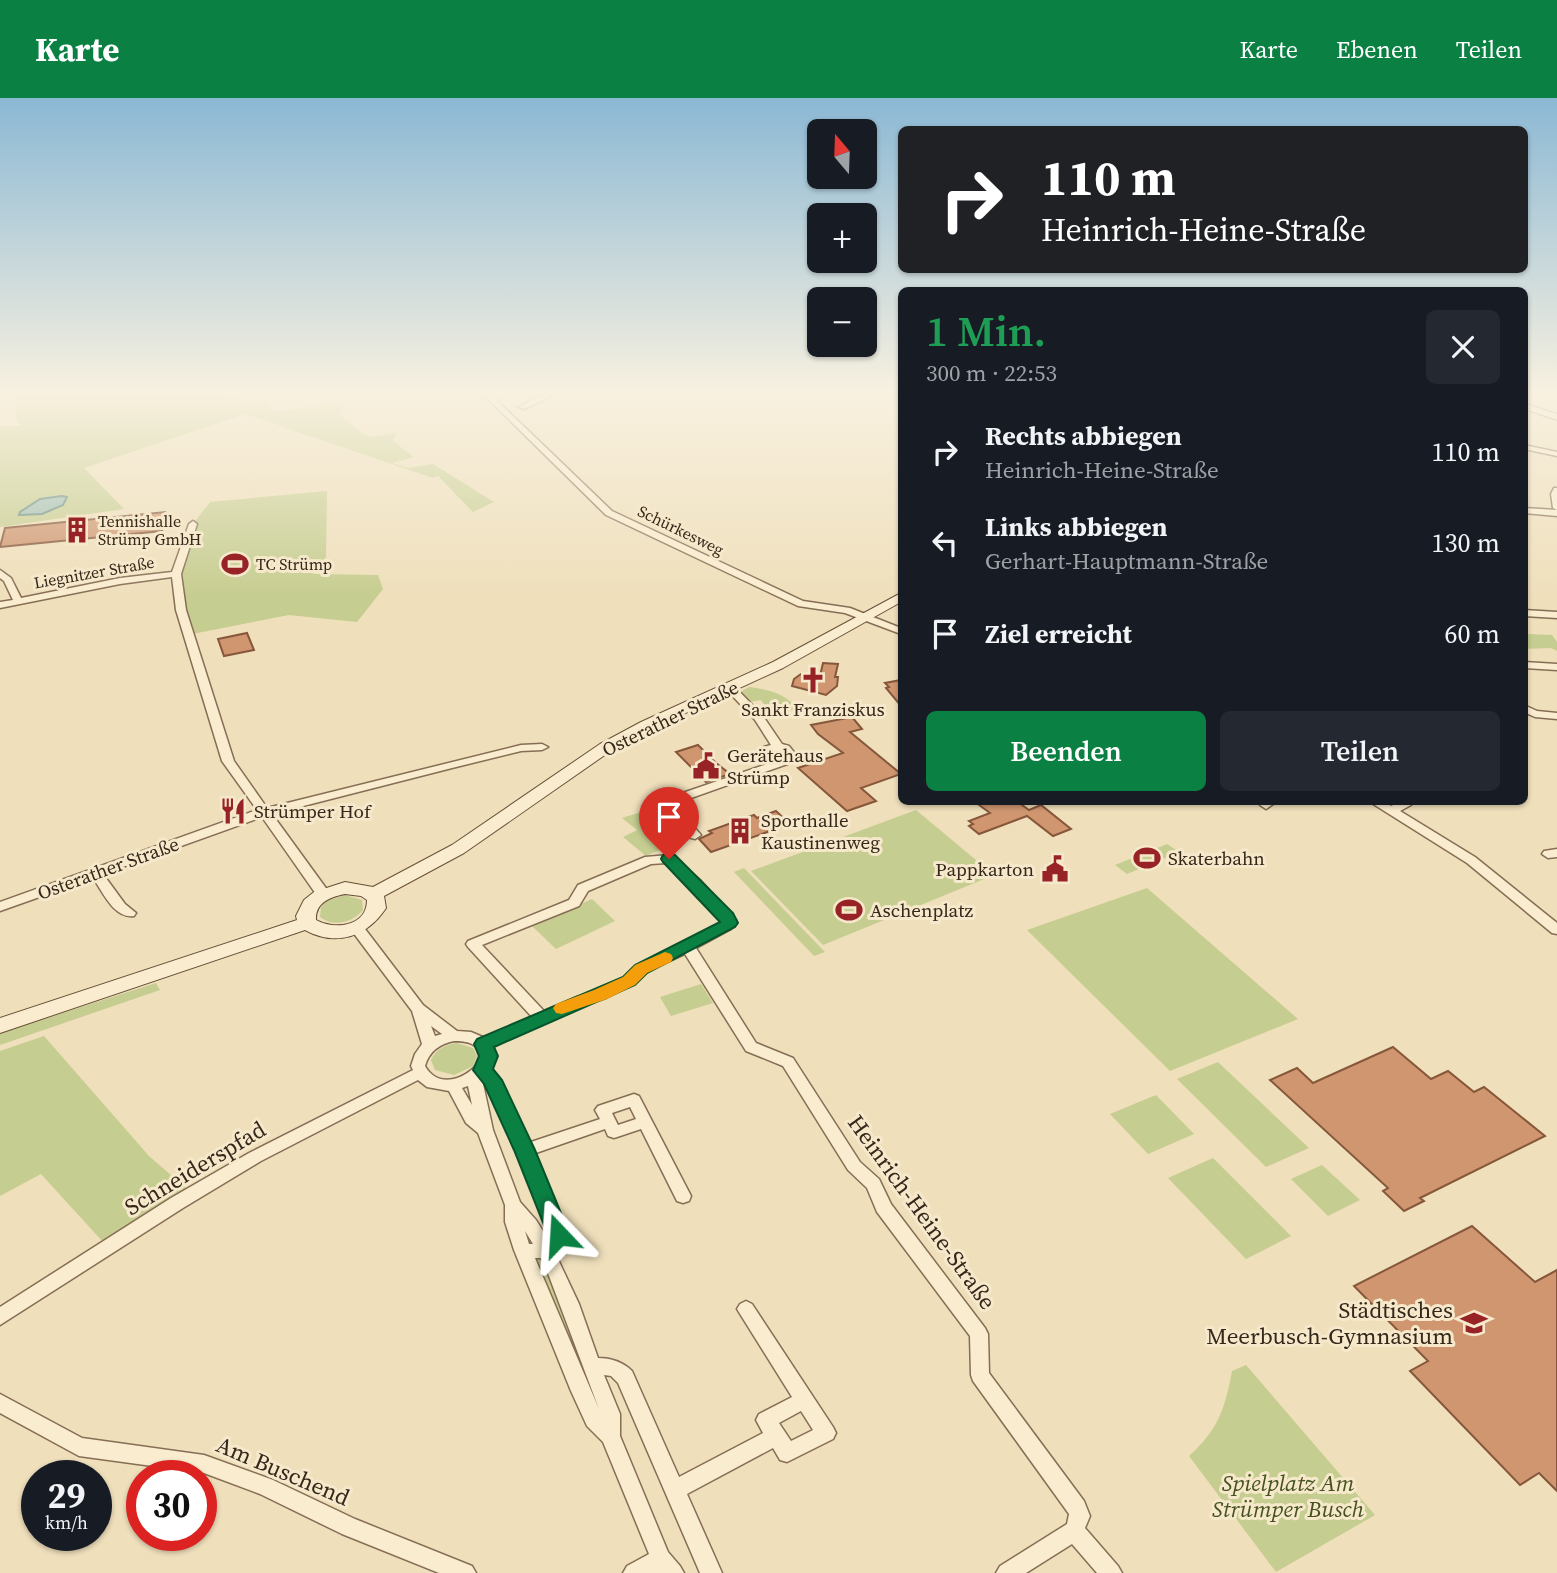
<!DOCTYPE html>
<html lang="de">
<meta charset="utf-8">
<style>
:root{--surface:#171b24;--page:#242831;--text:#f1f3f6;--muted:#9ea1a6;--accent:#0b8043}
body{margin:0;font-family:"Source Serif 4",serif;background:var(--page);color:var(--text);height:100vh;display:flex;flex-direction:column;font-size:26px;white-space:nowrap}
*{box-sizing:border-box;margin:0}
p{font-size:23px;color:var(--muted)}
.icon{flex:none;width:38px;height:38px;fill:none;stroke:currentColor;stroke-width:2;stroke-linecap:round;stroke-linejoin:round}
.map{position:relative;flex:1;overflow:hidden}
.panel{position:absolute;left:898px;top:189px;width:630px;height:518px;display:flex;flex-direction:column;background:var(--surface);border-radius:10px;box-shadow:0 2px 5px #0004}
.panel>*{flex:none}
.top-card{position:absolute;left:898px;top:28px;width:630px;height:147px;border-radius:10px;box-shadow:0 2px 5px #0004;background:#202124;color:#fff;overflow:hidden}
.needle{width:46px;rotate:341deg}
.tools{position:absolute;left:807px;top:21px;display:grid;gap:14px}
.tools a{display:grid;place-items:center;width:70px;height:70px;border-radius:10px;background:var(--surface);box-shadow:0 2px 5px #0004;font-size:35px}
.speed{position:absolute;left:21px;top:1362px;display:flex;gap:14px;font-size:35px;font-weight:700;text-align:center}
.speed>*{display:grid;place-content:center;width:91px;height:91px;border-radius:50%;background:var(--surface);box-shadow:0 2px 5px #0004;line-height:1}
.speed small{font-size:18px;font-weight:400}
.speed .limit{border:10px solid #d22;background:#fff;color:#111}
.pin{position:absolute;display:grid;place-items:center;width:60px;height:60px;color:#fff;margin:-72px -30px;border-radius:50% 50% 50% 0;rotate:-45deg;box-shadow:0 0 7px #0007}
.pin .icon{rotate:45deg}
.me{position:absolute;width:77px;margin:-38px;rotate:340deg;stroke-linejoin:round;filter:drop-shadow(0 0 5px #0008)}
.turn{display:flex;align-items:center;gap:24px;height:147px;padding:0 28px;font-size:32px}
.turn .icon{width:91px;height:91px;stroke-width:2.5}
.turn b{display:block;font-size:49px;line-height:60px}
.round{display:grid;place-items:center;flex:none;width:74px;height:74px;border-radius:10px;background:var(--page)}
.overview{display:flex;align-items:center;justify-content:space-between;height:119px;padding:0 28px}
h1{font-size:42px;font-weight:600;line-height:52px;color:#1e9e55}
.cta{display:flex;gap:14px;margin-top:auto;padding:14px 28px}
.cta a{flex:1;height:80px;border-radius:10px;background:var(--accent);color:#fff;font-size:28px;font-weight:600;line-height:80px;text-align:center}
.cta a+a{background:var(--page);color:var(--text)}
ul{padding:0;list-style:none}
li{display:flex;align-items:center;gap:21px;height:91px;padding:0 28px}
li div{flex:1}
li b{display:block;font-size:26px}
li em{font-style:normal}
header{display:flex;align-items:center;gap:42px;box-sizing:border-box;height:98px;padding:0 35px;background:var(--accent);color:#fff}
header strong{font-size:33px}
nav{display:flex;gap:38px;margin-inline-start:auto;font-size:24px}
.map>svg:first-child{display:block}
.green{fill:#c6cd90}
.water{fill:#a0bfb6;stroke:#678d83;stroke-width:2}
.building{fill:#cf9670;stroke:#86573a;stroke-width:2}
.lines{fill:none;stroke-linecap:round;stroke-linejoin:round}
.street-casing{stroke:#866e55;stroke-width:3}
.secondary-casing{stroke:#685038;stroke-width:2}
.street{fill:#faeccf;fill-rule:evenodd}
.secondary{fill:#faeccf;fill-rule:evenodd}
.route{fill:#0b8043;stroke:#07532c;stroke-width:2}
.slow{fill:#f59e0b}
.labels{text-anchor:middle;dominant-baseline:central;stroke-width:6;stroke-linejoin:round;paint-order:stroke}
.far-poi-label{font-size:16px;fill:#35271a;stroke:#f6e9cb;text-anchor:start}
.far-street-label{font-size:16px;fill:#35271a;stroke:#f6e9cb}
.poi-label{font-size:19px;fill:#35271a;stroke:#f6e9cb;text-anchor:start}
.street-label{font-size:19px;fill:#35271a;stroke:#f6e9cb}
.near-street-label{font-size:23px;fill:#35271a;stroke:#f6e9cb}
.near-poi-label{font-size:23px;fill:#35271a;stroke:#f6e9cb;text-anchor:end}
.near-park-label{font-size:23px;font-style:italic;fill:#465220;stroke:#f6e9cb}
</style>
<header>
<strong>Karte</strong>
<nav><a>Karte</a><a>Ebenen</a><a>Teilen</a></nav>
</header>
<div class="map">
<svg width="1557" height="1475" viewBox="0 0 1557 1475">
<rect width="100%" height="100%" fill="#efdfbb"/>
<!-- green -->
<path class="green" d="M17,292h199l5,5 47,8 2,6 4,2 72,-8 -7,11 24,20 10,3 23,-4 -3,8 21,16 -22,6 16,5 25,-4 61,38 -21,10 -35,-36 -5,2 -188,-64 -161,54 40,41 -124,18v-101h21l-6,-10z
M327,393l-1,66 -13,17 65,1 5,14 -26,33 -68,-7 -102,20 -11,-61 17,-50 17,-22z
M1527,536l25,1 5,7v9l-6,-3 -27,1v-13h5z
M749,589c19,2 37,7 49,22l-27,5 -10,-14 -12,2 -7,-6v-5z
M916,712l78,65 -171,70 -72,-74z
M641,714l11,2 25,28 -31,14 -23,-19 14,-7 -15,-12z
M1167,746l12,8 -52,22 -12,-9z
M744,770l81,84 -11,4 -80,-84z
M1147,790l151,131 -128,52 -143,-141z
M345,797l17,5 1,10c-10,12 -29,18 -43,7l1,-10 5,-6z
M592,801l23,22 -59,28 -24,-23z
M156,885l4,7 -160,55v-12z
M701,886l12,19 -42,13 -11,-19z
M44,938l105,120 38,33 -84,53 -62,-68 -41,22v-145z
M457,945l16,5 4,8 -4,10 -19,9 -19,-5 -4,-10c5,-11 14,-15 26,-17z
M1218,964l91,86 -43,19 -89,-88z
M1156,997l38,39 -46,20 -38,-40z
M1213,1060l78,78 -45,23 -78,-81z
M1322,1067l38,35 -32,16 -37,-37z
M541,1160l7,8 38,97 -8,7 -45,-110z
M1246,1267l129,150 -99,57 -87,-116c29,-26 36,-47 43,-85z"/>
<!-- water -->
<path class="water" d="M62,398l5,1 -4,8 -21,9 -23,1 1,-3 20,-13z"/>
<!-- building -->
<path class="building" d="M165,414l-3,19 -162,16 5,-19z
M247,535l7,17 -30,6 -6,-17z
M823,565l15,1 -3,13h3l-1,9 -11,9 -34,-9 2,-7 7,-5 19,2z
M901,582v26l-15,-18 3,-1 -4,-4z
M852,619l10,12 -12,3 51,42 -40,14 15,13 -29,10 -49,-43 45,-15 -25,-19 -7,-9z
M698,647l18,18 14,11 -24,8 -30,-30z
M975,704h43l11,8 12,-5 30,24 -18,7 -26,-20 -48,18 -10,-8 4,-2 -4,-3 21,-8z
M776,713l14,13 -79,28 -12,-13 13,-6 -3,-2 45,-16 3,3z
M1393,949l38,32 17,-8 26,21 10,-5 61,49 -125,62 4,3 -20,10 -21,-20 5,-3 -118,-108 27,-12 16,15z
M1472,1128l63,56 22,-12v221l-18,-18 -19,12 -110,-114 18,-10 -74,-75z"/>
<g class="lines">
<!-- street casing -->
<g class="street-casing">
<path id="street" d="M479,292h7l126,121 191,90 47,7 51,20v6l-56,-21 -47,-7 -192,-91z
M554,292h9l-38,19 -7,-2z
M1524,347l33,7v4l-33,-7z
M1554,390h3v28l-33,-3v-5l33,2 -4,-2 -2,-14z
M193,423l4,3 -16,50 5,36 48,151 33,47 254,-63 21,-1 6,3 -6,3 -21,1 -69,17 -180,46 56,77 1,3 -1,3h-10l-56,-80 -159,57 22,30 11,9 -2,3c-20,3 -31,-24 -41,-38l-93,33v-9l257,-92 -35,-49 -46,-151 -4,-33 -52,7 -120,24v-6l13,-2 -9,-19 -4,-3v-8l11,8 10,20 99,-20 52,-6 17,-48z
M1524,512l33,2v6l-33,-2z
M1524,564l33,2v6l-33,-2z
M730,587l4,1 29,30 19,28 7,2 8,10 -4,6 -116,41 -1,4 25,28 -6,4 -4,-1 -27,-31 4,-9 102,-35 -9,-11 3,-5 7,-2 -16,-25 -30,-32zM773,653h8l4,5 -3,3 -6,-1z
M1524,607l13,6 20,2v6l-22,-2 -11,-5z
M1263,704h13l-10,7 -6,-4z
M1370,704h14l7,4 8,-4h14l-2,3 -11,6 75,46 82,66v11l-5,-1 -85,-70z
M1557,751v8l-9,1 -6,-4 2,-3z
M669,757l4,1 27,24 36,40 -5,9 -35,19 60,95 37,15 67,104 19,17 12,25 94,124 3,6 1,39 95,128 6,15 -5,12 33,38 4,7h-25l-25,-29 -46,29h-30l4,-7 67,-42 2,-10 -96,-133 -2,-6 -1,-39 -93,-124 -10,-24 -19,-18 -65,-104 -37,-15 -61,-97 -39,18 -12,12 -28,14 -19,6 -95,42 4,11 -5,12 9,11 28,63 72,-24 -5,-9 3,-4 36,-12 5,2 52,100 -2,5 -6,2 -6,-2 -36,-72 -27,9 -6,-2 -3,-7 -72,25 34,76 -6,17 -6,6 24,51 19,54c13,0 25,4 34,13l47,106 84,-44 -7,-13 3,-6 33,-17 -55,-88 3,-5 6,-3 6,3 81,123 3,6 -3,6 -46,23 -7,-2 -7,-12 -86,46 35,79h-22l-82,-190 -7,-7 -7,-1 16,39v22l48,116 12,14 4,7h-61l4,-7 22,-12 -46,-112 -16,-16 -16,-35 -57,-141 -9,-28v-17l-27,-72 -12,-10 -17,-32 -22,-4 -9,-7 -157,81 -78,47 -183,117v-18l171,-109 78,-45 164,-83 -2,-4 4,-12 7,-10 -10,-33 -60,-80 -2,-3 2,-3h10l61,80 34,26 14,1 14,6 47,-21 -64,-70 -2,-3 2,-3 101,-41 9,-15 67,-28zM666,765l24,23 32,35 -1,2 -38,21 -47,22 -12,12 -28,13 -19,6 -33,14 -62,-66 97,-39 9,-15 63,-27zM431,928l11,8 -7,2zM454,943c13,0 24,2 28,16 -11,21 -43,34 -57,9 4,-15 15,-22 29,-25zM482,981l4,4 65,147 -3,9 -12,-19 -16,-18 -27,-72zM468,988l4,19 -10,-17zM630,1009l6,12 -18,6 -6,-12zM525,1133l8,13h-4zM535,1160h6l8,18 50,133zM801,1313l12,19 -22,11 -12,-18z
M0,1296l82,44 122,17 69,25 82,39 117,47 4,7h-37l-97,-39 -82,-40 -56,-21 -125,-17 -79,-43z"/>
</g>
<!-- secondary casing -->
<g class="secondary-casing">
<path id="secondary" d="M1524,305l33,11v6l-33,-11z
M901,495v9l-118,66 -130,60 -41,22 -148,103 -80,43 2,12c-19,29 -50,39 -81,22l-305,103v-15l297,-98 -1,-4 8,-16 10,-8 31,-10 28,5 79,-42 148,-101 41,-22 132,-60zM345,796l16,2 6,4c0,27 -33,30 -51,20 -1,-17 14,-23 29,-26z"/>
</g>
<!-- street -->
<use href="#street" class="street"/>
<!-- secondary -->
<use href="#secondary" class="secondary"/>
</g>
<!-- sky -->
<linearGradient id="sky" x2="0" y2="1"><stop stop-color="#8bb8d4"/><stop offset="0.59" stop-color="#f8f1e0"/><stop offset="1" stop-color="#f8f1e0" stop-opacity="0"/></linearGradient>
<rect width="1557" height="499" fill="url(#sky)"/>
<!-- route -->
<path class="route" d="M669,756l6,1 58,58 5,10 -3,4 -88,46 -12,12 -141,62 4,9 -5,13 9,11 33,70 35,85 -3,6 -8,3 -8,-3 -3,-6 -34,-85 -30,-66 -11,-14 6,-14 -5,-12 3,-5 146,-62 12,-12 85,-43 -57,-60 -2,-3 2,-4z"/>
<!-- slow -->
<path class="slow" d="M665,854l6,2 2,4 -2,4 -24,11 -12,12 -28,14 -45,15 -6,-1 -3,-5 3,-4 38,-14 29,-13 12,-12z"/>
<!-- icons -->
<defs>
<g id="building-bare" transform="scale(2.1)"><path d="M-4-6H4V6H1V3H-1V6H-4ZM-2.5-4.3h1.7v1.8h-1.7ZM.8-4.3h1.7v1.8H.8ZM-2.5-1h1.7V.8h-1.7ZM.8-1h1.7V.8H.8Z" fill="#972326" stroke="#f6e9cb" stroke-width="2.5" paint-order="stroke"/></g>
<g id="stadium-bare" transform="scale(2.1)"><path d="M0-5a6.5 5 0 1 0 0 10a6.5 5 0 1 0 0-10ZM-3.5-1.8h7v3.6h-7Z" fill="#972326" stroke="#f6e9cb" stroke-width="2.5" paint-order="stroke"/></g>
<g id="church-bare" transform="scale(2.1)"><path d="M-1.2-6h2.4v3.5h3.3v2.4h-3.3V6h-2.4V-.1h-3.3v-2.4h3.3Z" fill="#972326" stroke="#f6e9cb" stroke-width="2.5" paint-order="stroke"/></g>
<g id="civic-bare" transform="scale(2.1)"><path d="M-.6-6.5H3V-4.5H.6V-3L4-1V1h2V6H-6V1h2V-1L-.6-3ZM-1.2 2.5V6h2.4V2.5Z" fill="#972326" stroke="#f6e9cb" stroke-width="2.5" paint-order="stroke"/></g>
<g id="restaurant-bare" transform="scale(2.1)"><path d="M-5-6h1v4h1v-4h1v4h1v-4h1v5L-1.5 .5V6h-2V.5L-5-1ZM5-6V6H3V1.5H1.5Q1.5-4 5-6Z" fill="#972326" stroke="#f6e9cb" stroke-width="2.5" paint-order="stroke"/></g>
<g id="school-bare" transform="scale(2.1)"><path d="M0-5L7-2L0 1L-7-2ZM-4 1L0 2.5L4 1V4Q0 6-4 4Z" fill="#972326" stroke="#f6e9cb" stroke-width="2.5" paint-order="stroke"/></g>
</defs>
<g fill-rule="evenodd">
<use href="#building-bare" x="77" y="432"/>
<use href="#stadium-bare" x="235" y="466"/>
<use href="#church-bare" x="813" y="582"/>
<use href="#civic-bare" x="706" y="668"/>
<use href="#restaurant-bare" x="233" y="713"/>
<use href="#building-bare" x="740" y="733"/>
<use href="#stadium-bare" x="1147" y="760"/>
<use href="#civic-bare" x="1055" y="771"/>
<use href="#stadium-bare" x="849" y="812"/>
<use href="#school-bare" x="1474" y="1225"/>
</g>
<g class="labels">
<!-- far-poi labels -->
<g class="far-poi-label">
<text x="98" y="423">Tennishalle<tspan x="98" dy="18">Strümp GmbH</tspan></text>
<text x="256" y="466">TC Strümp</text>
</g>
<!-- far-street labels -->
<g class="far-street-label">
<text transform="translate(681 432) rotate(26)">Schürkesweg</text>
<text transform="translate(94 474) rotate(-10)">Liegnitzer Straße</text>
</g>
<!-- poi labels -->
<g class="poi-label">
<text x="813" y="611" text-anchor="middle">Sankt Franziskus</text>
<text x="727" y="657">Gerätehaus<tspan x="727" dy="22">Strümp</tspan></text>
<text x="254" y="713">Strümper Hof</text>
<text x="761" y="722">Sporthalle<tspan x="761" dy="22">Kaustinenweg</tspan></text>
<text x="1168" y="760">Skaterbahn</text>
<text x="1034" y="771" text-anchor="end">Pappkarton</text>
<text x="870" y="812">Aschenplatz</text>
</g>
<!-- street labels -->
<g class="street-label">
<text transform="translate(670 620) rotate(-26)">Osterather Straße</text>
<text transform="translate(108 770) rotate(-20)">Osterather Straße</text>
</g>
<!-- near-street labels -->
<g class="near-street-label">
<text transform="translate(195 1070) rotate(-31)">Schneiderspfad</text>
<text transform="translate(922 1114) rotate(54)">Heinrich-Heine-Straße</text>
<text transform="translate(283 1373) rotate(23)">Am Buschend</text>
</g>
<!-- near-poi labels -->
<g class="near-poi-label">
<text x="1453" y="1212">Städtisches<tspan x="1453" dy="26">Meerbusch-Gymnasium</tspan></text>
</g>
<!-- near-park labels -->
<g class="near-park-label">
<text x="1288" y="1385">Spielplatz Am<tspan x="1288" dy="26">Strümper Busch</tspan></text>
</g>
</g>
</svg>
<div class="tools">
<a><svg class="needle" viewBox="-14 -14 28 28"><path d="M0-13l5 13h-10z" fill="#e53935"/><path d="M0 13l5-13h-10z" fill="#9ea1a6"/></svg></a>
<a>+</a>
<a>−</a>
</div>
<div class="speed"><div>29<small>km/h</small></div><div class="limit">30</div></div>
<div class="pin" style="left:669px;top:761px;background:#d93025"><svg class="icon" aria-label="arrive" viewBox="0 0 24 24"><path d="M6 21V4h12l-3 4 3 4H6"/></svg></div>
<svg class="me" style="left:559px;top:1137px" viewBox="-20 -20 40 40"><path d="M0-17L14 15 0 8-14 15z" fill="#0b8043" stroke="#fff" stroke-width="4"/></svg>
<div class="top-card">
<div class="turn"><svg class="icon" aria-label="right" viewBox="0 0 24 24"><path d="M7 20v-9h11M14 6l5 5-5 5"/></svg><div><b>110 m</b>Heinrich-Heine-Straße</div></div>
</div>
<section class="panel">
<div class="overview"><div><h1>1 Min.</h1><p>300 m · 22:53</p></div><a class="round"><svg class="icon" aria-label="close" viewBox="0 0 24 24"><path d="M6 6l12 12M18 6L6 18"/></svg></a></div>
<ul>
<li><svg class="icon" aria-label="right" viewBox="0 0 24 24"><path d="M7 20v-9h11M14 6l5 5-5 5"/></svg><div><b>Rechts abbiegen</b><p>Heinrich-Heine-Straße</p></div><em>110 m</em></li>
<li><svg class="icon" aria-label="left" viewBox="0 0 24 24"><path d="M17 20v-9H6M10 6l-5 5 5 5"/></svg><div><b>Links abbiegen</b><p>Gerhart-Hauptmann-Straße</p></div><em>130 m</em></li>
<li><svg class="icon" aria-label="arrive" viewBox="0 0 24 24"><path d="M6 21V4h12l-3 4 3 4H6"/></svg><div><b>Ziel erreicht</b></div><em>60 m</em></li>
</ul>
<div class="cta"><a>Beenden</a><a>Teilen</a></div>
</section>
</div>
